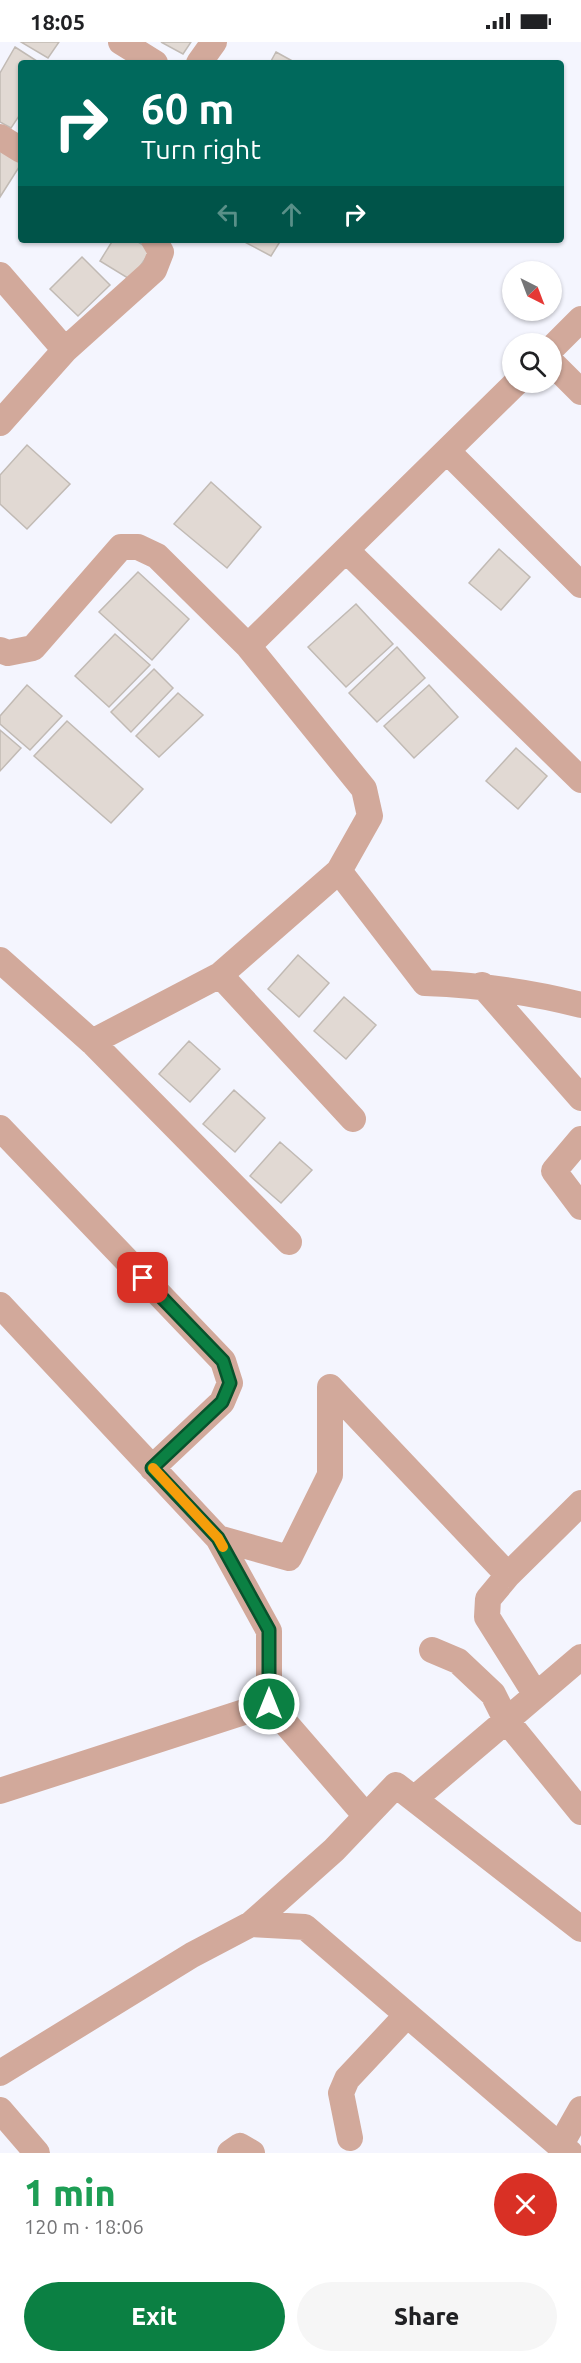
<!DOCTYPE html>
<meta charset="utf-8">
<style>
:root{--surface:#fff;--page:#f6f6f6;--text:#202124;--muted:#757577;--accent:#0b8043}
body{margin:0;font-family:Ubuntu,sans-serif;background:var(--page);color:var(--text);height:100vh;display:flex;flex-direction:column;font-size:22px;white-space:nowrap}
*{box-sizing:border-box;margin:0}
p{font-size:20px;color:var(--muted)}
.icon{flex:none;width:33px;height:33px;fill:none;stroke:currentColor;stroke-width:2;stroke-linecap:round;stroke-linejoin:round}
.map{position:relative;height:2111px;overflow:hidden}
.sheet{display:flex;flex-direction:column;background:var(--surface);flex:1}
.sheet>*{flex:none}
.hud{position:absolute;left:18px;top:18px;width:546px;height:183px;border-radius:6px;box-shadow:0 2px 4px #0004;background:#00695c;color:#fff;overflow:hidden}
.needle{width:39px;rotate:138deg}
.controls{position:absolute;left:502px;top:219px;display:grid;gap:12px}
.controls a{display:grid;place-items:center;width:60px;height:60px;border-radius:50%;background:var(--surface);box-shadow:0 2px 4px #0004;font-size:30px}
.pin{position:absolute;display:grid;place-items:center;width:51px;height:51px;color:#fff;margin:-26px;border-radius:12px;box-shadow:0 3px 9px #0006}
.me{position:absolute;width:66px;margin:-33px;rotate:0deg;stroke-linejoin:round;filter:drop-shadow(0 0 4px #0008)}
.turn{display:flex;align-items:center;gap:21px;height:126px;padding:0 24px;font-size:27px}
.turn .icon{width:78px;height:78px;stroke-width:2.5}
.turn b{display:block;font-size:42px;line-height:51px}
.lanes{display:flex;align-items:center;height:57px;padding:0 24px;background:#0003;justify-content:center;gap:30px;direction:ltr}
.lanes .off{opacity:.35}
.round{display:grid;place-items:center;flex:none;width:63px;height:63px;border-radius:32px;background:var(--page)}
.overview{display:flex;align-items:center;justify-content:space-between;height:102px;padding:0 24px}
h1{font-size:36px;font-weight:800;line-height:45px;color:#1e9e55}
.button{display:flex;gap:12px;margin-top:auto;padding:12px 24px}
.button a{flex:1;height:69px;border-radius:36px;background:var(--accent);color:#fff;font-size:24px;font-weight:800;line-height:69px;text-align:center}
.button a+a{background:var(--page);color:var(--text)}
.status{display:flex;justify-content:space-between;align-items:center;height:42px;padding:0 30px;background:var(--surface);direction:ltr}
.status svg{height:16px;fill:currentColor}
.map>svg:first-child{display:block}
.building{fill:#e1d9d3;stroke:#c1bab4;stroke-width:1.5}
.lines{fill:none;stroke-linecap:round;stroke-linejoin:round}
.street{stroke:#d2a99b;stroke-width:26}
.route-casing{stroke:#07532c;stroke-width:15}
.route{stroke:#0b8043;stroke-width:10}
.slow{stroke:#f59e0b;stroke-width:10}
</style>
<div class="status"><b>18:05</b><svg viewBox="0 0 49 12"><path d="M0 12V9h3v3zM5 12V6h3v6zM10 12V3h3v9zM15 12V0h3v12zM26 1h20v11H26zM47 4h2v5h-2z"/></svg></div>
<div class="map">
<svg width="581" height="2111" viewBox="0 0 581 2111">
<rect width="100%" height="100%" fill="#f4f5fe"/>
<!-- building -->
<path class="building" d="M21,0h38l-11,16z
M161,0h30l-8,12z
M15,5l25,16h-19v50l-10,15 -11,-6v-49z
M276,10l20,11h-26z
M0,102l21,14v6l-21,33z
M113,198h22l16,10 -20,30 -31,-19z
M241,198h40l-10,16z
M82,215l28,28 -32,31 -28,-27z
M27,403l43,39 -43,45 -27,-25v-29z
M211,440l50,45 -34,41 -53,-44z
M499,507l31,28 -29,33 -32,-27z
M138,530l51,47 -37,41 -53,-48z
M356,562l37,40 -47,43 -38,-40z
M115,592l35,31 -41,42 -34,-31z
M397,605l28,31 -48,44 -28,-29z
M154,627l19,19 -42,44 -20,-20z
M27,643l35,31 -32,34 -30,-26v-8z
M429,643l29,32 -44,41 -30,-32z
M178,651l25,22 -44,42 -23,-21z
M67,679l76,68 -32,34 -77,-67z
M0,688l21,18 -21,23z
M516,706l31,28 -29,33 -32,-28z
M298,913l31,28 -30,34 -31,-28z
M344,955l32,28 -30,34 -32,-28z
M189,999l31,28 -30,33 -31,-28z
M234,1048l31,28 -30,34 -32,-28z
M280,1100l32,28 -31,33 -31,-27z"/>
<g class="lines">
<!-- street -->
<path class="street" d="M121,0l34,21
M199,21l15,-21
M0,95l21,13
M0,233l65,75
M552,306l29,-29
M552,321l29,29
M0,381l65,-73 89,-80 7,-18 -7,-12
M447,409l134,134
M346,508l235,230
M0,608l8,3 25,-5 88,-101h17l19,9 91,90
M339,829l86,112c55,2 102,8 156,22
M0,918l92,82 197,200
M220,933l133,144
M482,943l99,113
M92,1000l128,-67 119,-104 31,-55 -6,-27 -116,-143 269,-264
M0,1086l223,233 7,22 -8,19 -70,66
M581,1097l-27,32 27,36
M0,1263l218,233 51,93v73
M218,1496l71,20 41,-83v-88l178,188
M432,1608l26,11 35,33 13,26 75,92
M536,1653l-49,-78 1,-18 20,-24 73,-72
M0,1749l269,-87 97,112
M414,1757l167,-142
M251,1882l54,3 255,219
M0,2031l192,-118 59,-31 83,-74 62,-65 185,144
M0,2068l37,43
M350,2096l-9,-45 6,-14 60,-64
M230,2111l10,-7 12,7
M570,2111l-10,-7 21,-37"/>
</g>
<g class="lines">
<!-- route casing -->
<g class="route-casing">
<path id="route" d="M143,1236l80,83 7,22 -8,19 -70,66 66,70 51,92v74"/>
</g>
<!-- route -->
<use href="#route" class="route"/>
<!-- slow -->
<path class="slow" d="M153,1426l65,70 5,9"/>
</g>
</svg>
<div class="controls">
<a><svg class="needle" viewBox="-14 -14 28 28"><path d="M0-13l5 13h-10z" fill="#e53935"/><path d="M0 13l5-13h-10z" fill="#757577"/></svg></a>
<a><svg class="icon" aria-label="search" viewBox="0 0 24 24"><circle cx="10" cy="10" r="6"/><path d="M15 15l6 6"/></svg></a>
</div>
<div class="pin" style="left:143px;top:1236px;background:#d93025"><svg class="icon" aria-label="arrive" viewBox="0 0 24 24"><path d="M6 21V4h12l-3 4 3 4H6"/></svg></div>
<svg class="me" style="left:269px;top:1662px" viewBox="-20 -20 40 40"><circle r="17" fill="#0b8043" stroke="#fff" stroke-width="3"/><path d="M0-11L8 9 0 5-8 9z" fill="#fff"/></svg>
<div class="hud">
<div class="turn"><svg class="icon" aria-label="right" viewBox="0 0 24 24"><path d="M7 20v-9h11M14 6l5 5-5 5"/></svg><div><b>60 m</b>Turn right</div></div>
<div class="lanes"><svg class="icon off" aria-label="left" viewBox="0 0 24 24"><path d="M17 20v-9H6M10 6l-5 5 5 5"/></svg><svg class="icon off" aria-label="ahead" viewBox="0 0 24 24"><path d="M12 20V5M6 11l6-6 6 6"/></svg><svg class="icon" aria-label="right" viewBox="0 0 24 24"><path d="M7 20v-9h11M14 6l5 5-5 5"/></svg></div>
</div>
</div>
<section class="sheet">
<div class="overview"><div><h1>1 min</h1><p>120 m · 18:06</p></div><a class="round" style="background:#d93025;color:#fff"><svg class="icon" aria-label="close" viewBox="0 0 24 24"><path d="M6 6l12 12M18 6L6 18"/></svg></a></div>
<div class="button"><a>Exit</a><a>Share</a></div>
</section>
